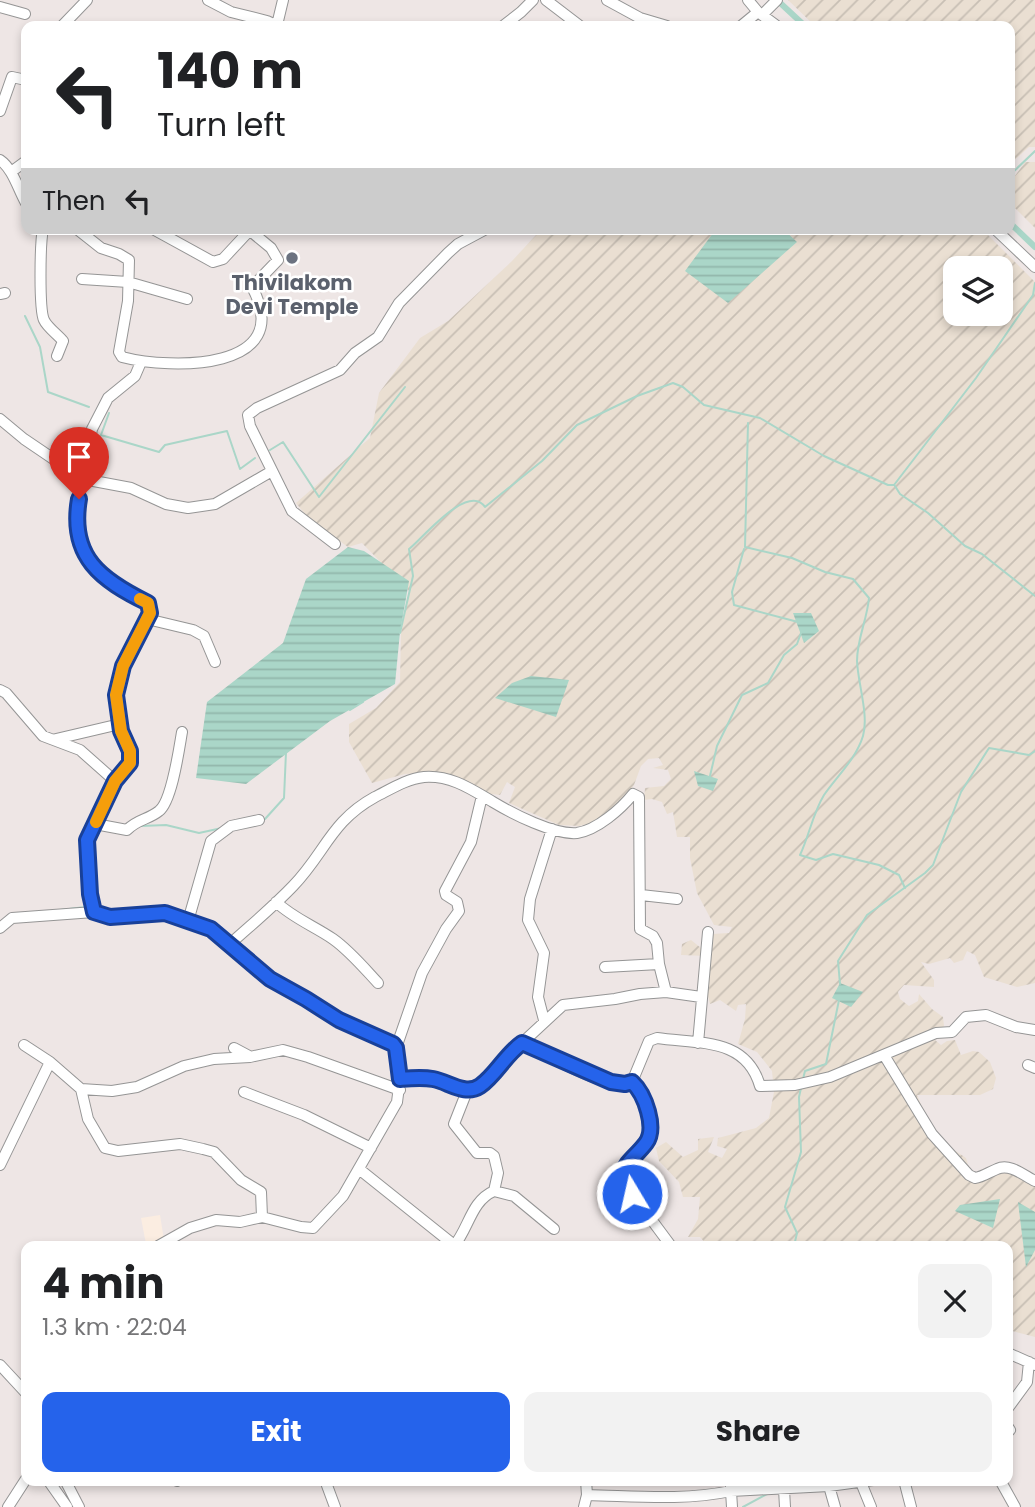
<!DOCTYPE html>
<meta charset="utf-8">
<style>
:root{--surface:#fff;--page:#f2f2f2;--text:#202124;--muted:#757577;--accent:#2563eb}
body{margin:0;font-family:Poppins,sans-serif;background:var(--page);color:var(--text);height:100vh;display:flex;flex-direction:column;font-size:26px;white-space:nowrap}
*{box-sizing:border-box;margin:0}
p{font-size:23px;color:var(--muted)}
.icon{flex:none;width:38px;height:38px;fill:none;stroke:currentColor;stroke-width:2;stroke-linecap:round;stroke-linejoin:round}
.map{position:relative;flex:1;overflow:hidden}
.sheet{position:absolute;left:21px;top:1241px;width:992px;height:245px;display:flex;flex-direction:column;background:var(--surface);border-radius:14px;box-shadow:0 4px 10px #0003}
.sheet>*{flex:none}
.top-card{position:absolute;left:21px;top:21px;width:994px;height:214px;border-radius:14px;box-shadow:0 4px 10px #0003;background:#fff;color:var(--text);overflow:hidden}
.buttons{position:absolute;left:943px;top:256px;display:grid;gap:14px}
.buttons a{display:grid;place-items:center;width:70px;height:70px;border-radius:14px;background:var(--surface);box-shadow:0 4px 10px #0003;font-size:35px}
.pin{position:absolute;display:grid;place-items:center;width:60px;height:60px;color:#fff;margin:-72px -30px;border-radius:50% 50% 50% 0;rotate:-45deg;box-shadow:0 0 7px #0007}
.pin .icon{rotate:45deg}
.me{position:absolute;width:77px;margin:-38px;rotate:351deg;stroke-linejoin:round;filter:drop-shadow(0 0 5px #0008)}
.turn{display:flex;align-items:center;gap:24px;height:147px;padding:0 21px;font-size:32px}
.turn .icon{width:91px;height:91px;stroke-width:2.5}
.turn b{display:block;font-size:49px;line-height:60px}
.then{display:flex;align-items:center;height:66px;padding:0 21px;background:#0003;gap:14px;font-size:26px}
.round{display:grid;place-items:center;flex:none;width:74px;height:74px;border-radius:14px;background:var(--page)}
.headline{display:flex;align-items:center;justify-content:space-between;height:119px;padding:0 21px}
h1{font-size:42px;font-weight:700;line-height:52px}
.button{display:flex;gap:14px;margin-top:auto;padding:14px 21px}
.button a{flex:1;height:80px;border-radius:14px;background:var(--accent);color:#fff;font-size:28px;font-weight:700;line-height:80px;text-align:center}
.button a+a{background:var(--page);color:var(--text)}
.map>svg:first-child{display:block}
.education{fill:#fbede1}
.farmland{fill:url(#farmland-furrows);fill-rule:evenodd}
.water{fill:url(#water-rules)}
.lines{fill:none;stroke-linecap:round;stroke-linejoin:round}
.stream{stroke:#aad6c8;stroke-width:2}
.canal{stroke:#aad6c8;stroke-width:6}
.minor-casing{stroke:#959595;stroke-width:12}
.minor{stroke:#fff;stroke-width:10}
.route-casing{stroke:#184099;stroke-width:18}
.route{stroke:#2563eb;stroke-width:12}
.slow{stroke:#f59e0b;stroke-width:12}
.worship-dot{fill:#6b7280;stroke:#fff;stroke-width:2.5}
.labels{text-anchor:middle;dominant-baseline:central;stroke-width:5;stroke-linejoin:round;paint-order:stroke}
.worship-label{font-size:21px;font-weight:bold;fill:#5b616d;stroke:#fff}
</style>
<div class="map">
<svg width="1035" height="1507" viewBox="0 0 1035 1507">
<defs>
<pattern id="farmland-furrows" width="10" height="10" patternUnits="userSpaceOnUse" patternTransform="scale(1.75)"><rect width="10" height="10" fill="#eadfd2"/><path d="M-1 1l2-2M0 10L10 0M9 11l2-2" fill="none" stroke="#c8bfb4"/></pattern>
<pattern id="water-rules" width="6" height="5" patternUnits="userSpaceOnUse" patternTransform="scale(1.75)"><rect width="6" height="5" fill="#aad6c8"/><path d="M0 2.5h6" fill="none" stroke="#92b7ab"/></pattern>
</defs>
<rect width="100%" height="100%" fill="#eee6e5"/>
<!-- education -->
<path class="education" d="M160,1215l4,25 -18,4 -5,-26z"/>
<!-- farmland -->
<path class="farmland" d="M788,0h247v147h-6l-19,17v-138h-195z
M1025,162h10v66l-25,-25v-20z
M558,229h63l17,4 3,-4h341l53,53v701l-18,4 -33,-10 -9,-22 -8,-4 -4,9 -9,3 -4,-5 -21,6 -8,-2 13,18v7l-30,-2 -6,7 2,7 9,7 9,-5 1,-7 13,15 11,8 1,9 -5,4 -4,10 6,5 6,-4 8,-1 6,15 12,-4 6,1 11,10 6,16 -3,11 -13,6h-63l15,36 6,8 28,19 6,20 43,-14 20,14v159l-27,-7v-84h-300l-8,-9h-12l10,-18 2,-22h-17l-4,-15 -20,-21 -3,-13 10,-6 17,15 15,-7v-11l16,-2 -6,15 14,6 5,-9 -10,-3 1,-8 38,-10 13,-10 5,-26 -2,-21 -7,-9 -8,-10 -19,-8 7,-25 1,-15 -8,1 -2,6 -16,-11 -10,4 -3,-12 -1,-36 -25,-1 1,-11 9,-4 10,8 10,-2 1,-12 17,-1 3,-6 -18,-2 -17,-32 -7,-35v-21h-13l-4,-25 -6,2 -5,-12 -10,-3 -8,1 1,-12 19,-2 7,-7 -3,-9 -15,-2 10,-3 -4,-7 -11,1 -7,7 -7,19 -19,24 -20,13 -16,4 -20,-1 -50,-22 6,-16 -8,-5 -7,13 -17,-2 -60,-20 -18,1 -33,9 -23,-41v-18l27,-16 24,-26 1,-49 8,-42 -47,-48 -14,4 -39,-28 -13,-16 74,-65 9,-45 41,-55 28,-17 64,-60 25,-27zM956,268h45v45h-45z"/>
<!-- water -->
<path class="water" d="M716,229h67l14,13 -69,61 -43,-32z
M348,547l16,4 45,30 -9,51 -5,52 -65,37 -84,63 -50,-6 11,-76 76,-59 23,-64z
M793,613h18l8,18 -15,12z
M531,676l38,4 -13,37 -61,-19 17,-15z
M694,771l24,8 -5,12 -15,-5z
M840,983l23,9 -12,15 -19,-9z
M1000,1199l-7,29 -38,-17 5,-6z
M1018,1202l17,10v38l-9,17z"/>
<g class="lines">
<!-- stream -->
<path class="stream" d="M1010,175l25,-24
M25,316l15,31 8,45 41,15
M109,413l-8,22 58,17 6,-7 62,-14 13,38 15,-11
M748,423l-3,124 47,11 33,14 28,7 16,19c-2,22 -12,41 -12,63 1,23 12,54 6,75 -7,23 -26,40 -39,59 -11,18 -15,41 -24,60l16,5 17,-6 46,11 20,10 6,13
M270,450l13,-8 36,55 86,-110
M895,486l5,8 28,19 37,33 17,8 53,42
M744,549l-12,43 2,13 64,17
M400,633l13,-57 -4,-27c13,-10 59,-67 76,-42l57,-46 35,-36 60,-29 36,-13 10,4 21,18 56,13 64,38 64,29h6l82,-107 57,-83 2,-12
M350,710l13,-8
M710,776l7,-30 25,-51 26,-12 16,-28 13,-11 4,-11
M265,819l19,-21 2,-46
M141,826l25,-1 33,8 23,-5
M92,843l7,-14
M61,910l24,-3 1,-9
M840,984l-2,-23 29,-46 58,-42 8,-8 28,-73 28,-44 40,7 6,-4
M803,1079l2,-8 21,-7 13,-64
M794,1246l3,-13 -12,-26 16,-55 -2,-55 2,-9
M743,1507l24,-13"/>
<!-- canal -->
<path class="canal" d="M777,0l28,26
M1010,223l25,24"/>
<!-- minor casing -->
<g class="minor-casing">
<path id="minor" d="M208,0l23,12 36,9 11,5
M546,0l34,26
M607,0l33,18 27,8
M748,0l10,12 19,14
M0,7l25,7
M762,15l15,-15
M277,25l6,-25
M62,26l25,-26
M503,26l18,-14 12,-12
M741,26l17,-14
M0,111l12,-34 14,3
M0,160c13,9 18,29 26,43
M11,172l15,-11
M43,229c-3,14 -4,80 1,91 3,7 14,15 19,21l-6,15
M77,229l24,19 18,6 10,6 -1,41 -9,51 3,5c49,13 175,14 130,-70l26,-27 -7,-12 -23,-19
M153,229l60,33 10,-3 27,-29
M995,229l40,38
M82,279l46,3 59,17
M0,294l5,-1
M0,419l24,20 59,40 48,9 35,16 22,4 27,-4 57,-33
M335,544l-43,-33 -42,-85 -2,-11 9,-7 83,-38 15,-17 23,-16 21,-34 49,-50 10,-9 28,-15
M147,619l46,11 11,6 11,26
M0,690l6,3 37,43 37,14 35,31 -28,59 3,54 4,18 16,5 55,-4 46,16 59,50 36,20 33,21 42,18 15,10
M56,739l64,-15
M115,781c4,-5 11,-11 14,-17 5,-11 -14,-52 -13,-69 1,-29 22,-56 34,-82l-2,-10 -41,-24 -17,-15 -11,-25 -4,-19 17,-91 16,-31 27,-22 6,-14
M95,824l32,6c10,-11 21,-10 32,-19 13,-10 20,-62 23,-79
M641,895l36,4
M276,902c17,16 38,24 57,37 17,12 31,29 45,44
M188,921l23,-80 20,-15 28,-6
M0,928l12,-10 82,-6
M230,944c21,-19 43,-37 63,-58 32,-33 38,-65 82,-89 16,-8 31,-18 49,-20 27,-2 47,12 69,25 20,12 61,33 84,31 20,-3 44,-24 56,-39l6,3 1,132 13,7 4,7 2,21 7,28
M605,967l54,-3
M544,1020l-6,-23 6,-44 -16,-33 2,-21 22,-70
M522,1043l41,-38 52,-6 25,-5 26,-2 35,5
M698,1043l10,-111
M24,1045l26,17 31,27 31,2 25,-4 47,-21 30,-7 36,-2 33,-7 25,7 92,33
M234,1048l15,8
M884,1055l48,79 37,41 6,3c8,-1 14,-6 22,-9 13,-6 26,6 38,12
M1028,1065l7,3
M400,1079l-4,-31 26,-75 24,-44 13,-18 -2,-9 -11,-7 -1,-4 26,-49 11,-46
M632,1082c17,16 17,36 16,59 -12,12 -28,24 -23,43l46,62
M81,1089l7,30 17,29 13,3 62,-7 23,5 11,3 27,28 20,12 1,25
M467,1091l-13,33 23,29h13l4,3 4,17 -4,18
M244,1092l60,23 67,33
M0,1165l50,-103
M359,1169l95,76
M158,1246l32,-18 26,-8 24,2 22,-5 39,10 12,1 30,-32 54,-94 3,-23c12,-1 22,-2 33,0 15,3 32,17 47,7 16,-11 25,-31 42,-43 25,11 85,49 110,39l17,-41 8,-3c41,6 89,-1 103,48l35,-1 35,-8 106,-44 16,-1 14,-15 20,-2 30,12 19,3
M454,1246c15,-18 17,-45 40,-55l20,5 40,33
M1008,1353l27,12
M0,1365l26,28
M1008,1408l19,-26 2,-20
M1008,1427l2,3 -2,2
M48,1480l19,27
M65,1480l14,27
M175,1480l2,1
M325,1480l10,27
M586,1480l1,15
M731,1480v11l98,-5 44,-6
M860,1480l11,27
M904,1480l7,27
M1000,1480l15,27
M829,1486l6,21
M784,1489l1,18
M8,1507l18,-28
M584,1507l3,-12c48,1 96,6 144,-4l1,16"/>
</g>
<!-- minor -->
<use href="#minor" class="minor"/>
</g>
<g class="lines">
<!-- route casing -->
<g class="route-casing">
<path id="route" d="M79,499c-10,58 22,81 69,104l2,10 -27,53 -7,29 5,36 9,20v12l-15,18 -28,59 3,54 4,18 16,5 55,-4 46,16 59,50 36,20 33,21 54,24 3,4 4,31c12,-1 22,-2 33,0 16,3 32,17 47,7 16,-11 25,-31 42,-43l89,39 14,2 7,-2c13,12 25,46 14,61 -15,20 -34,25 -14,51"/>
</g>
<!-- route -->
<use href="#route" class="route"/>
<!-- slow -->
<path class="slow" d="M96,822l19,-41 15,-18v-12l-9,-20 -5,-36 7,-29 27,-53 -2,-10 -8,-4"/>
</g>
<!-- markers -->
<circle class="worship-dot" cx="292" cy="258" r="7"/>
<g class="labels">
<!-- worship labels -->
<g class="worship-label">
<text x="292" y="282">Thivilakom<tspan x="292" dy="24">Devi Temple</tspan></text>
</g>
</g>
</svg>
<div class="buttons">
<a><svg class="icon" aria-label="layers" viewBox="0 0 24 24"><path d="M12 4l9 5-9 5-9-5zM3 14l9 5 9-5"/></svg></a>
</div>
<div class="pin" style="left:79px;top:499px;background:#d93025"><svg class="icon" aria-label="arrive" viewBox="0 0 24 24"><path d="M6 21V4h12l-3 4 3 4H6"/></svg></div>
<svg class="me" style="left:632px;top:1194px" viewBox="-20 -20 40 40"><circle r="17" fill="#2563eb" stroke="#fff" stroke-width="3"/><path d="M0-11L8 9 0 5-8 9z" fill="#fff"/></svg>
<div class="top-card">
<div class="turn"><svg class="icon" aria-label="left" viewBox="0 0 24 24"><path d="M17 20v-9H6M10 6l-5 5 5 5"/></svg><div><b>140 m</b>Turn left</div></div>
<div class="then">Then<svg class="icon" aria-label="left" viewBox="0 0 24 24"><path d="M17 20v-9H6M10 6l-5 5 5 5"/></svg></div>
</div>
<section class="sheet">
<div class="headline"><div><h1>4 min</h1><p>1.3 km · 22:04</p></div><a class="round"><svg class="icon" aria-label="close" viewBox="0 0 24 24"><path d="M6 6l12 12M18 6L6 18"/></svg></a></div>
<div class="button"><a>Exit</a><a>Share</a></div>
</section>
</div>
